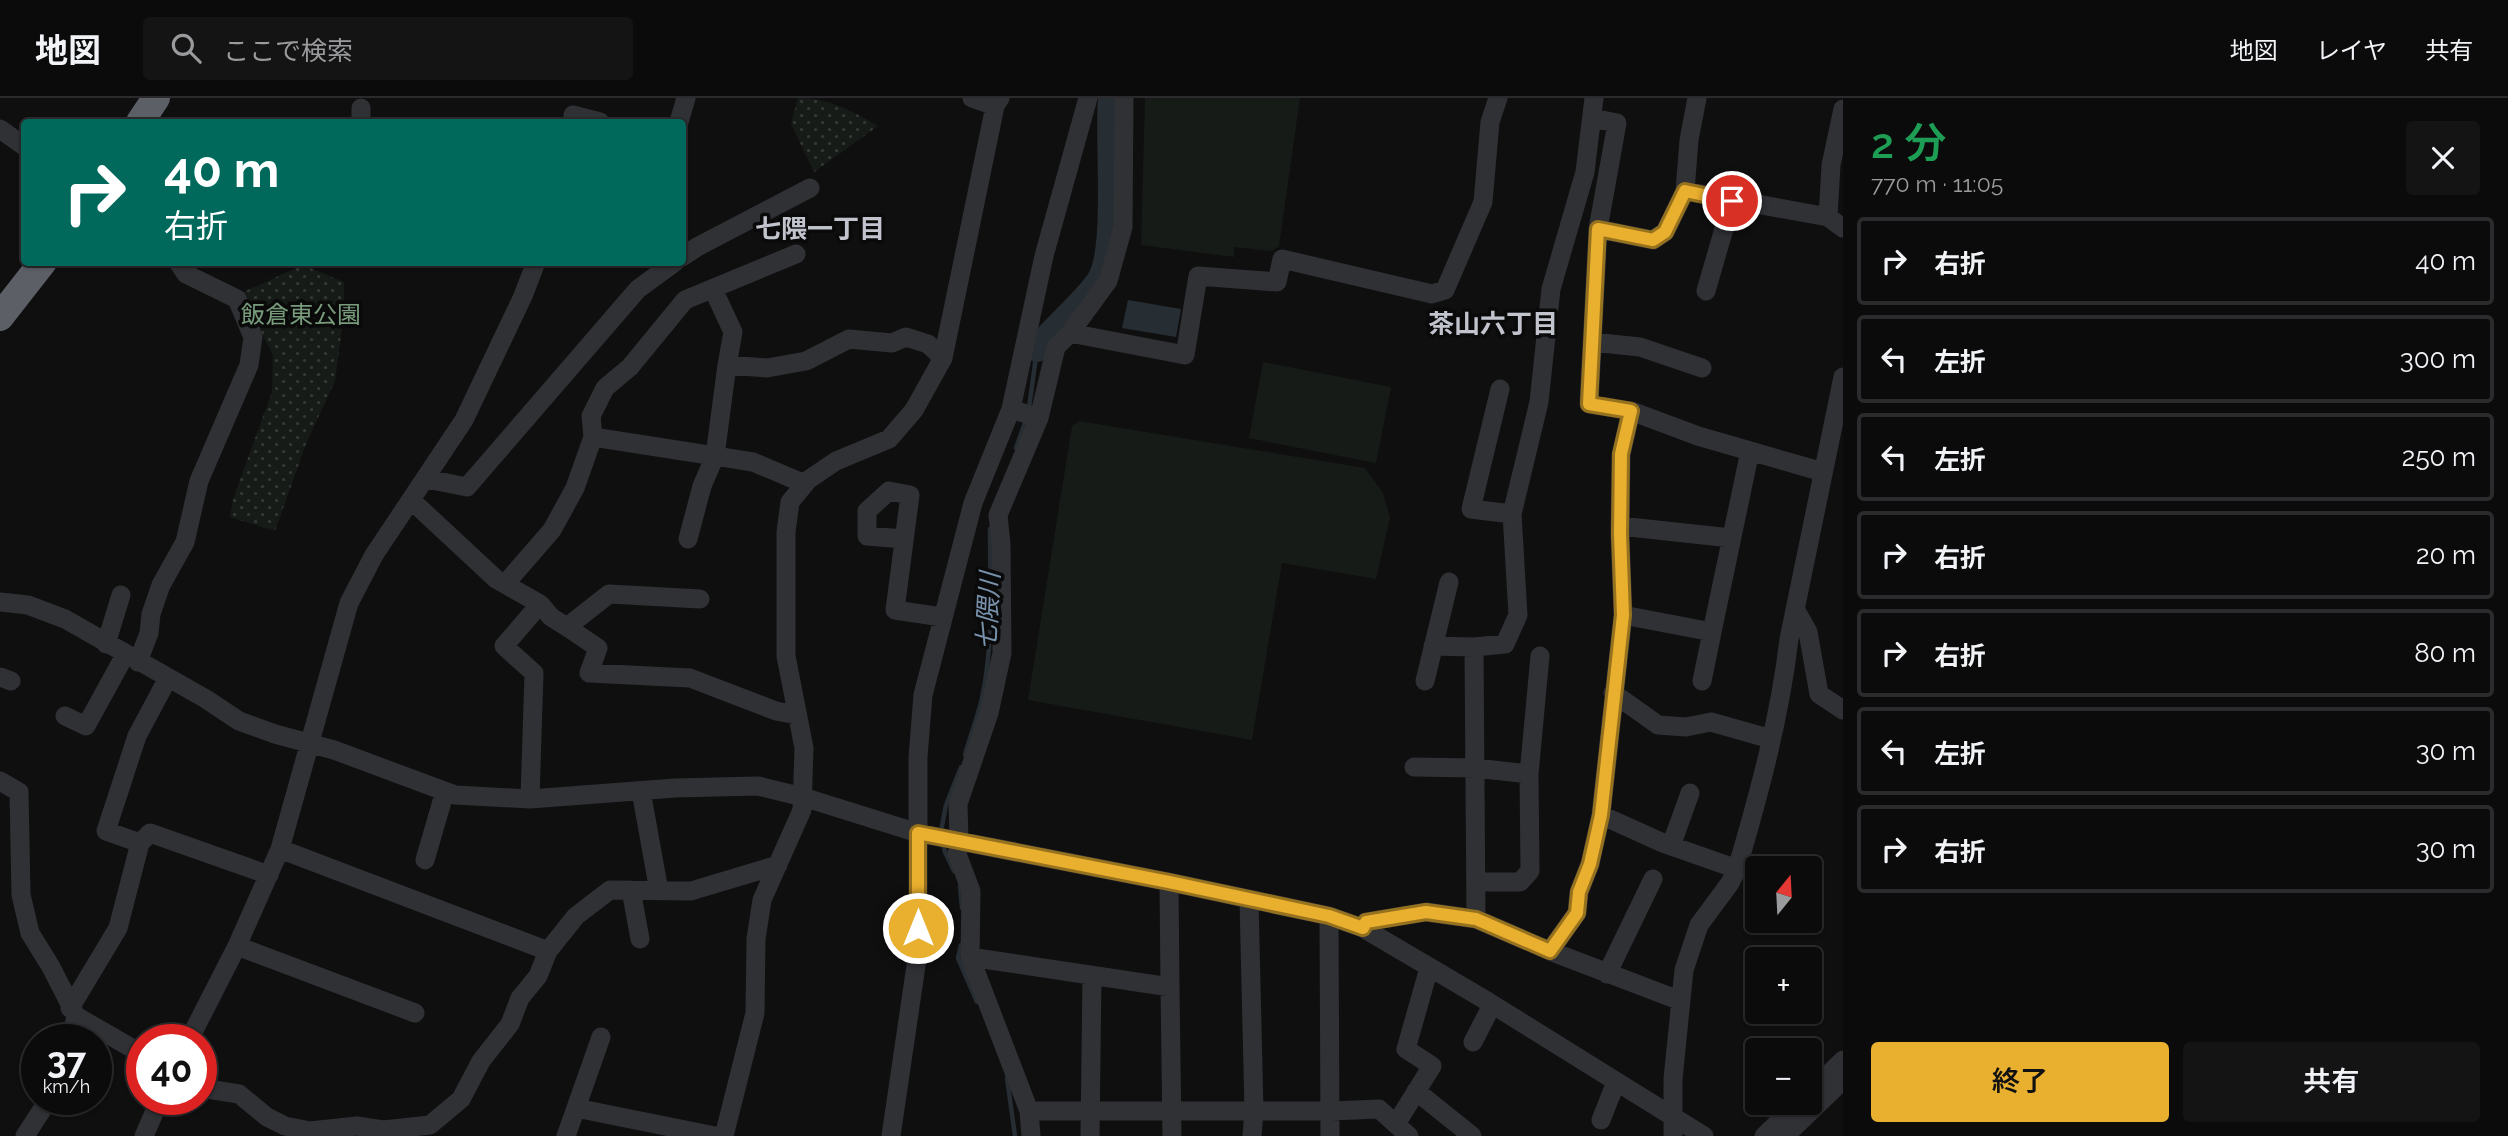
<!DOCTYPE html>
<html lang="ja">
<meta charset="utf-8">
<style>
:root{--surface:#0b0b0c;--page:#141415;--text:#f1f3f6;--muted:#9a9b9d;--line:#2b2b2d;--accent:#e9af2e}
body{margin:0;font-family:Raleway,"Noto Sans JP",sans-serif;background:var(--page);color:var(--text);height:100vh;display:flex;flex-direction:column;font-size:26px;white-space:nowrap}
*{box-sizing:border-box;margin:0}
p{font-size:23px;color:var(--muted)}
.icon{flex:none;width:38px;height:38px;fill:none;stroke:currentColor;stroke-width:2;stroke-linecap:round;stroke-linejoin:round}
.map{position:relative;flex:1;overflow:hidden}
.sheet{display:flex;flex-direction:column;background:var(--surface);width:665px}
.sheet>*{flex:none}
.top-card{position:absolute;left:21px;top:21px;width:665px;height:147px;border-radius:7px;box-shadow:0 2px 5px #0004,0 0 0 2px var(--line);background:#00695c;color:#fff;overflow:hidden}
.needle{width:46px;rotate:18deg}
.controls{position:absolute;left:1745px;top:758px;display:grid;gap:14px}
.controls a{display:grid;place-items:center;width:77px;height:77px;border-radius:7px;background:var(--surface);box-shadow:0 2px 5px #0004,0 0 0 2px var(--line);font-size:35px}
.speed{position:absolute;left:21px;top:926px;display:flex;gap:14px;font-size:35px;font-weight:700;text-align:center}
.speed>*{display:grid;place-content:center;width:91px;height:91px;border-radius:50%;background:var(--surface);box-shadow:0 2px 5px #0004,0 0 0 2px var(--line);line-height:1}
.speed small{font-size:18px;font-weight:400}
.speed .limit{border:10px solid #d22;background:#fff;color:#111}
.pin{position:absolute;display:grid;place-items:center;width:60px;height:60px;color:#fff;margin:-30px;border:4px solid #fff;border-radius:50%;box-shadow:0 2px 7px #0007}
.me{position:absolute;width:77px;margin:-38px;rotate:0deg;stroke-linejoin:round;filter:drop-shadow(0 0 5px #0008)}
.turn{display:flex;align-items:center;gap:24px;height:147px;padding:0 28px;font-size:32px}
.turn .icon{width:91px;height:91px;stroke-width:2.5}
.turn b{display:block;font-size:49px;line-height:60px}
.round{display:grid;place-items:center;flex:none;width:74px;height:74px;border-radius:7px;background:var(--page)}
.headline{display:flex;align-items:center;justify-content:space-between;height:119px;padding:0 28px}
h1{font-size:42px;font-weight:600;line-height:52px;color:#1e9e55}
.action{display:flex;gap:14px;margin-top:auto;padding:14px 28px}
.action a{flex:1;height:80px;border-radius:7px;background:var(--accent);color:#111;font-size:28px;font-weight:600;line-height:80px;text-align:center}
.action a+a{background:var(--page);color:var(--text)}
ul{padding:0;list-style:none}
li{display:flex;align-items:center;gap:21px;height:88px;margin:0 14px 10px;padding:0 14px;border:4px solid var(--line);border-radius:7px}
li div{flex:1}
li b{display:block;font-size:26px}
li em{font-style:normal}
header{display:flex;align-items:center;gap:42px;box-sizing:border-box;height:98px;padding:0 35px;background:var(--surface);border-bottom:2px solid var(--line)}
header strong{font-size:33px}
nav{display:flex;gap:38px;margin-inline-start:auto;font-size:24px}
.search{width:490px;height:63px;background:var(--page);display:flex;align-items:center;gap:18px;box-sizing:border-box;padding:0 24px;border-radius:7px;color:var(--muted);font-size:26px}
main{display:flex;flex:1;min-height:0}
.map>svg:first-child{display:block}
.grass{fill:#161b17}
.park{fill:url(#park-dots)}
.water{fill:#262d33}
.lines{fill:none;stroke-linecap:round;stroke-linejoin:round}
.stream{stroke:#262d33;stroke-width:4.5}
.river{stroke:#262d33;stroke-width:26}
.minor{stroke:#303135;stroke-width:19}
.highway{stroke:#5c5f66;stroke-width:28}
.route-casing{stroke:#97721e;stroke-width:18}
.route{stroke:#e9af2e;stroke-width:12}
.labels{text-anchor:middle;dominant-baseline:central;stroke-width:7;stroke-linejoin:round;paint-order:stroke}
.park-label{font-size:24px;fill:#789b7b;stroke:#0a0a0b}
.neighbourhood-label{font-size:26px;font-weight:bold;fill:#c1c4cd;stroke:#0a0a0b}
.water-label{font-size:26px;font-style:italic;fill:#7892ab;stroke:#0a0a0b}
</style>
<header>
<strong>地図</strong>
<div class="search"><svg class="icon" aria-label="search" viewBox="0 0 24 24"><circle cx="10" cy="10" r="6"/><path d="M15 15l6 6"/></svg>ここで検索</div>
<nav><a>地図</a><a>レイヤ</a><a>共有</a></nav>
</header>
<main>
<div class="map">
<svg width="1843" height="1038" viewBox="0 0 1843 1038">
<defs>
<pattern id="park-dots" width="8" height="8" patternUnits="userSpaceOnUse" patternTransform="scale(1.75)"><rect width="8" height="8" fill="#161b17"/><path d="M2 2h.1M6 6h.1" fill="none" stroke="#353936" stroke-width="1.8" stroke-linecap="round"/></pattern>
</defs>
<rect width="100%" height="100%" fill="#0f0f10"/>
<!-- grass -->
<path class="grass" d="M1145,0h155l-21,148 -7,5 -38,-4v10l-93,-12z
M1263,264l128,25 -15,76 -127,-25z
M1079,323l286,47 18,25 7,25 -14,61 -94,-16 -30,177 -224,-40 44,-274z"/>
<!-- park -->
<path class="park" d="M798,0c31,0 54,13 80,28l-64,46 -23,-48z
M303,167l41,17v31l-9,68 -29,63 -31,87 -45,-14 3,-18 39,-107 1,-37 -32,-62z"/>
<!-- water -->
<path class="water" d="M1128,202l53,9 -5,28 -54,-9z"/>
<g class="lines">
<!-- stream -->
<path class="stream" d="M1029,310l8,-59
M1016,350l10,-28
M965,657c5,-19 13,-38 17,-57 12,-55 8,-114 8,-169
M941,733l5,-26 15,-38
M943,746l2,8 9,19
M960,788l2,22
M961,847l-3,13 19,44
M1007,980l8,58"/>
<!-- river -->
<path class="river" d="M1037,251c19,-24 44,-43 62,-68 20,-30 8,-142 12,-183"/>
<!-- minor -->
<path class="minor" d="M972,0l23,8
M361,10v14
M1843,11l-12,56 -3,52 15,11
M573,17l27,7
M1592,20l25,5 -19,106 -9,175 42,7 67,25 52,15
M679,24l7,-24
M0,31l24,17
M1685,93l4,-51 8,-42
M1598,131l55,11 12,-8 20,-41 143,26
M682,159l15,-10 113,-59
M713,191l20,43 -6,33
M1706,193l26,-90
M1070,235l38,-52 15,-54 1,-129
M1592,244l48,5 62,21
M1500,291l-29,120 41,5
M1011,311l28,9 17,-71 14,-14 115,22 13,-79 79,6 5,-23 150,35 13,-4 38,-88 7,-80 8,-24
M593,339l-2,-21 14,-28 25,-21 55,-67 111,-46
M427,381l40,8 171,-198 37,-27
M805,386l-52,-22 -38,-6 12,-91 40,3 39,-7 43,-22 43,4 14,-6 22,7 15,14
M411,402l85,79 44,25 -36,42 30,27 -4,126
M1620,428l111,12
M904,441l-37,-3v-25l22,-20 21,4 -15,115 47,7
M505,486l47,-54 23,-42 18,-51 122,19 -13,30 -14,53
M0,504l28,3 37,14 141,80 33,22 36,13 59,16 121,45 75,4 145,-11 83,-2 45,11 115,36 251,49 160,34 34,12 124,73 217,135
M540,506l11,13 16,10 42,-33 91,5
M1795,511l13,23 11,62 24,16
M1623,517l89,17 38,-181 73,21
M567,529l31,21 -9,25 101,5 86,33 21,4
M106,546l15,-49
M1433,548l41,1
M138,564l11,-29 2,-19 10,-29 24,-43 14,-61 50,-116 4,-28 -16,-38 -51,-25 -8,-12
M0,579l11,4
M1425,583l24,-99
M1702,583l10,-49
M1613,595l45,32 28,2 25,-5 60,17
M65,618l21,10 39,-71
M1414,669l61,1 54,6 1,97 -10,11h-44
M1529,676l11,-118
M0,683l19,11 2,103 9,38 21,34 25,49 66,38
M641,693l18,100
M1601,717l62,28 74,26 -7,14 -31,42 -15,45 -11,109v57
M140,745l10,-10 119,42
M1671,748l19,-53
M280,751l268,102
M425,762l20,-69
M1737,771c22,-75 43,-152 52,-230l54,-262
M1169,784l1,105 -200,-30 59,154h302l48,-2 30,27
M631,792l9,49
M1249,802l5,211 -2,25
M1329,818l1,220
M1476,821l-2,-272 31,-3 13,-29 -6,-101 27,-112 12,-113 34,-117 9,-74
M1363,830l3,-6 60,-10 50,7 74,32 131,50
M237,848l178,67
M1550,853l27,-38 2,-21 11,-28 11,-49 22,-200 -3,-81 1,-79 10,-44
M970,859l1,-66 -14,-37 2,-13 -1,-37 31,-91 13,-60 -1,-109 -3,-29 41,-97
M1607,876l46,-95
M1170,889l2,149
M70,910l48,-80 22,-85 -34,-12 31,-95 31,-58
M71,942l5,-24
M189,942l48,-94 43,-97 69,-246 25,-48 90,-135 59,-124 13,-34
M1473,944l19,-37
M201,990l38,6 28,23 18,9 25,5 47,-5 26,4 47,-5 31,-26 20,-38 29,-37 10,-26 18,-22 10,-25 28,-35 34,-26 81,1 87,-26
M1416,993l56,45
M1810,994l33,-32
M576,1010l25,-71
M1029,1013l2,25
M1601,1022l15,-38
M1396,1026l36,-58 -26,-17 23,-81
M25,1038l24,-37
M144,1038l16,-37
M566,1038l10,-28 139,28
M724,1038l31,-123 1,-74 6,-39 40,-90 2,-62 -18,-92v-124l4,-30 18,-22 28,-19 53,-22 25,-29 29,-52 52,-252 5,-8
M891,1038l27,-184v-195l5,-62 50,-192 38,-94 33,-153 44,-158
M1090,1038l2,-161
M1764,1038l35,-34
M1785,1038l58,-56"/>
<!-- highway -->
<path class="highway" d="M140,24l16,-24
M0,219l43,-55"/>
</g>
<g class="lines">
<!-- route casing -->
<g class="route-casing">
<path id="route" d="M918,830v-95l251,49 160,34 34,12 3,-6 60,-10 50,7 74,32 27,-38 2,-21 11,-28 11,-49 22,-200 -3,-81 1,-80 10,-43 -42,-7 9,-175 55,11 12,-8 20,-41 47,10"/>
</g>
<!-- route -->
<use href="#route" class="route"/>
</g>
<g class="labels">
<!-- park labels -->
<g class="park-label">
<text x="301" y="216">飯倉東公園</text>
</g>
<!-- neighbourhood labels -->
<g class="neighbourhood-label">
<text x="820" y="131">七隈一丁目</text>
<text x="1493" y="226">茶山六丁目</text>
</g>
<!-- water labels -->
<g class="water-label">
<text transform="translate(988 513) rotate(-87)">七隈川</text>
</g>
</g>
</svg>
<div class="controls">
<a><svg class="needle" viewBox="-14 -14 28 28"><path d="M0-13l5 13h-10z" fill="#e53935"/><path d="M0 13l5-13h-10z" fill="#9a9b9d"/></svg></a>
<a>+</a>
<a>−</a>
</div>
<div class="speed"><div>37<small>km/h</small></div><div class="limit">40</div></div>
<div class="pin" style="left:1732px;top:103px;background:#d93025"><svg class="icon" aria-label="arrive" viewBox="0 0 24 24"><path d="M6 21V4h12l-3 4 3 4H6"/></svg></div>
<svg class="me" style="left:918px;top:830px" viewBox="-20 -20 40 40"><circle r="17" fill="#e9af2e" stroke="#fff" stroke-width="3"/><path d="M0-11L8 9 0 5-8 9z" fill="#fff"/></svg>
<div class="top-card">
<div class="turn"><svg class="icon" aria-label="right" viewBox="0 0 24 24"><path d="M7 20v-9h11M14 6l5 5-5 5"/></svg><div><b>40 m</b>右折</div></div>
</div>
</div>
<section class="sheet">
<div class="headline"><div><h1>2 分</h1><p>770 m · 11:05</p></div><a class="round"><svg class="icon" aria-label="close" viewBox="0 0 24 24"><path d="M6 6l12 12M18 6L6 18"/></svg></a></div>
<ul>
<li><svg class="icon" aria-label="right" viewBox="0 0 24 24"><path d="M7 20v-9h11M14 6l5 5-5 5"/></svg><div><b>右折</b></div><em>40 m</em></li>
<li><svg class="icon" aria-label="left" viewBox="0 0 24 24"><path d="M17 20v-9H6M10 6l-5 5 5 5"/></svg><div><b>左折</b></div><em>300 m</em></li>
<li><svg class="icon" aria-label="left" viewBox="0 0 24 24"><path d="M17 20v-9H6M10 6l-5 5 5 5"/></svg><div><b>左折</b></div><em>250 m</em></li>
<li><svg class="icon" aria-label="right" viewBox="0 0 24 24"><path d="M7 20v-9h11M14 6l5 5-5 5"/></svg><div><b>右折</b></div><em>20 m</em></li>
<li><svg class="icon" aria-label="right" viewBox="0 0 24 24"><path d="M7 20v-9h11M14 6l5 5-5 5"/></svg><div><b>右折</b></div><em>80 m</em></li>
<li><svg class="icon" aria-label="left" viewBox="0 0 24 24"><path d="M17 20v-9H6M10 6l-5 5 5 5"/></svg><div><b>左折</b></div><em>30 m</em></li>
<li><svg class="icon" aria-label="right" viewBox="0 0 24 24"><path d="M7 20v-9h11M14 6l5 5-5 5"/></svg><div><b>右折</b></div><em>30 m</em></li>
</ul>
<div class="action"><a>終了</a><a>共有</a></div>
</section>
</main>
